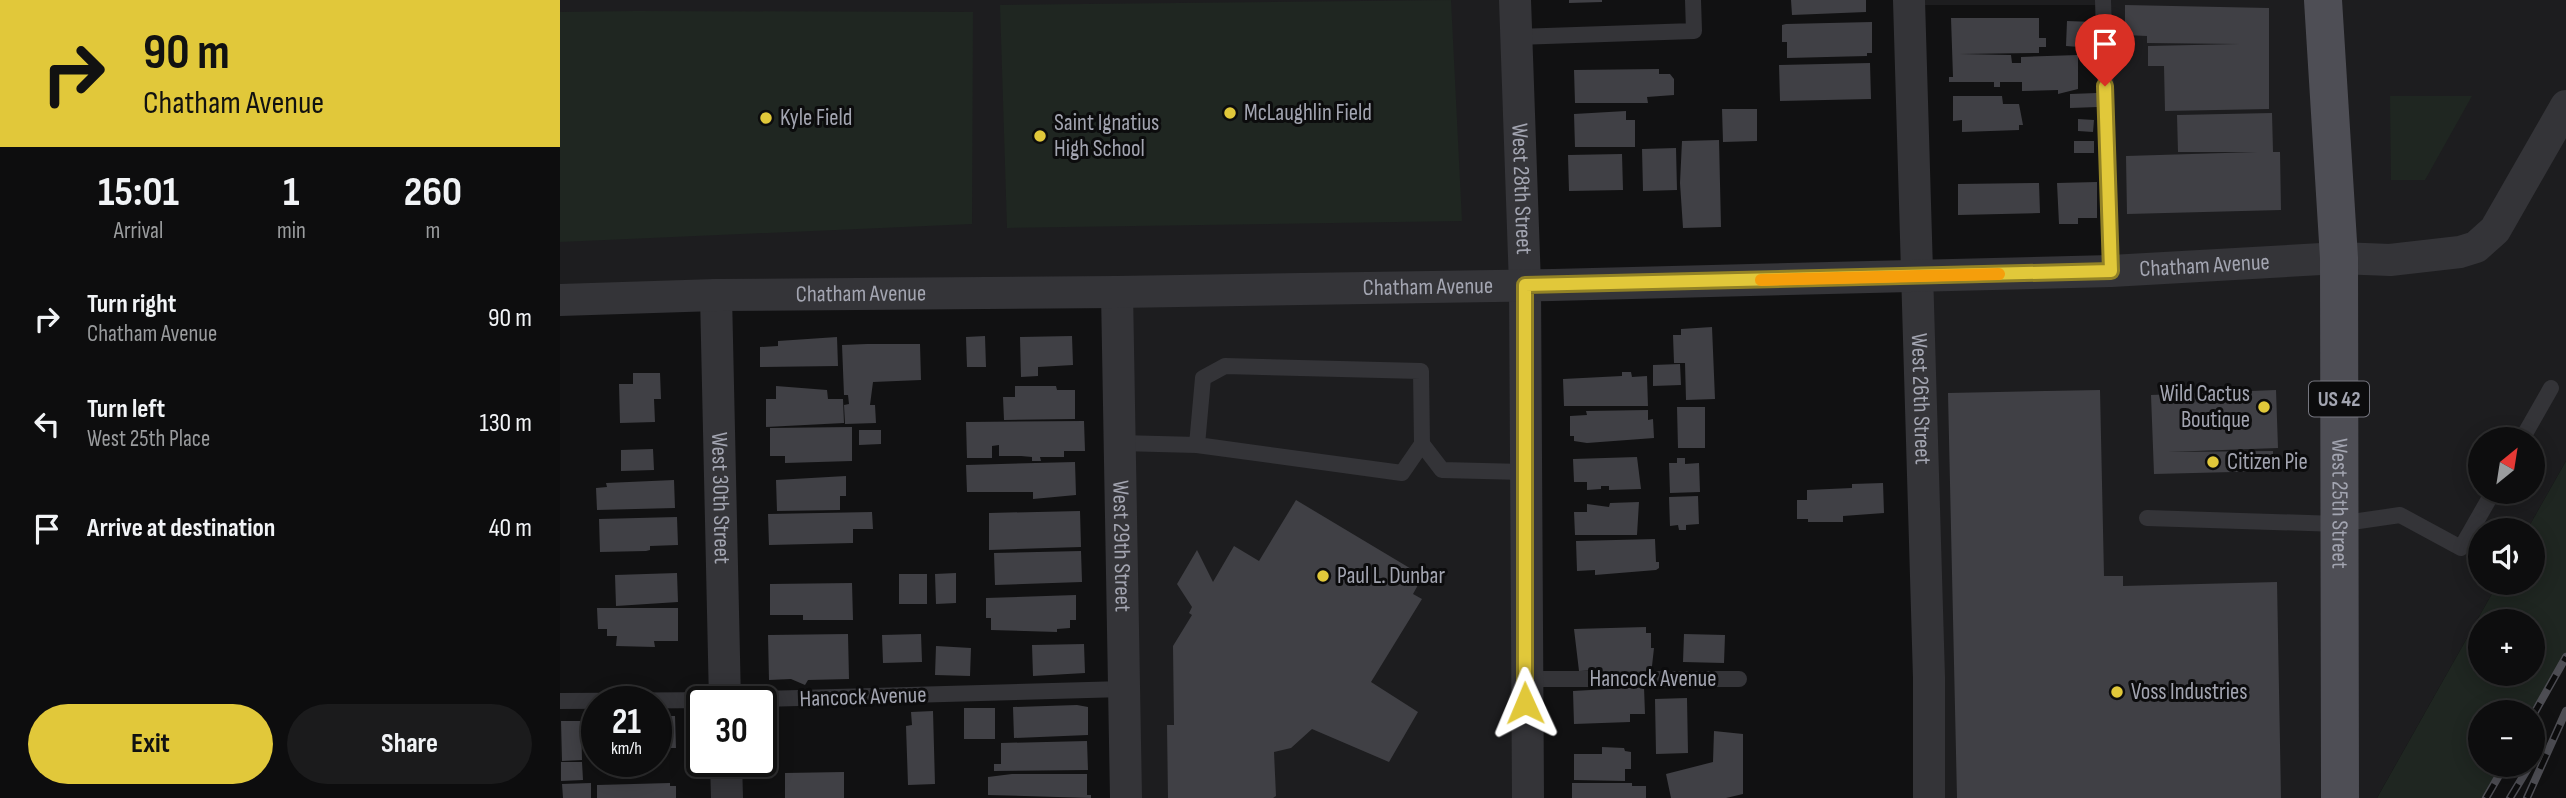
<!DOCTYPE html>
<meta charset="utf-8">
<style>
:root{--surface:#0d0d0e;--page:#1b1b1c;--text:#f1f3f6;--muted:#9a9c9e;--line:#2d2d2e;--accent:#e1c83a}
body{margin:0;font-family:"Sofia Sans Condensed",sans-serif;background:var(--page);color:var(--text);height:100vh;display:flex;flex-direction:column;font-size:26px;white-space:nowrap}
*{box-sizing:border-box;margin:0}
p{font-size:23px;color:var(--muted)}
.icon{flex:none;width:38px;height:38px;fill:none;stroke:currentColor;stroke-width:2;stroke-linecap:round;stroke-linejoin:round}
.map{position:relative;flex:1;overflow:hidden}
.drawer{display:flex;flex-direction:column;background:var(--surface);width:560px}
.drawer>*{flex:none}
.hud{background:#e1c83a;color:#111;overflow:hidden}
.needle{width:46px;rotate:30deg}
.controls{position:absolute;left:1908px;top:427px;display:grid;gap:14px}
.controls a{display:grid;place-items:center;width:77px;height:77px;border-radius:50%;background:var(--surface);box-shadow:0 4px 18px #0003,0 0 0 2px var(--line);font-size:35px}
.speed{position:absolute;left:21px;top:686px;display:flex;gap:14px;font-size:35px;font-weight:700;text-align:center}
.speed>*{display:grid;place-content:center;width:91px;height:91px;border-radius:50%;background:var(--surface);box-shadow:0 4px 18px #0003,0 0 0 2px var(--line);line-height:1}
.speed small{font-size:18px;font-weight:400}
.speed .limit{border:4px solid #111;border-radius:10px;background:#fff;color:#111}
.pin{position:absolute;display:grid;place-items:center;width:60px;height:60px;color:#fff;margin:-72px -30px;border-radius:50% 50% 50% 0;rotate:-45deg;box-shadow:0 0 7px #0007}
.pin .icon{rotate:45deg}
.me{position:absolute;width:77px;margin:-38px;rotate:359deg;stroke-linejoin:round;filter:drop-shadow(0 0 5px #0008)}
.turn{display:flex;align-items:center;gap:24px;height:147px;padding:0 28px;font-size:32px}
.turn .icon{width:91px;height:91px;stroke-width:2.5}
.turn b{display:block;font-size:49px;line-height:60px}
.eta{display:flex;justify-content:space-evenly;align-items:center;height:119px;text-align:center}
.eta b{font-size:42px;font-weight:700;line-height:49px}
.button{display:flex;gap:14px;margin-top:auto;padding:14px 28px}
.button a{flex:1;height:80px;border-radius:42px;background:var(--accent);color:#111;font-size:28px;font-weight:700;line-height:80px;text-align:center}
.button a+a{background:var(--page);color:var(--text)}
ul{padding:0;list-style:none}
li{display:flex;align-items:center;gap:21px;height:105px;padding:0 28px}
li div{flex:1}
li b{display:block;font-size:26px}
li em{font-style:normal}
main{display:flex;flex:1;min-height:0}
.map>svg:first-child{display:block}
.built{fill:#1d1d1f;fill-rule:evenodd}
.green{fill:#1f2621;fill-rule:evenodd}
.building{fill:#404045}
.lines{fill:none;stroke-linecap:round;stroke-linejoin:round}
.lane{stroke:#343438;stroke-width:16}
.street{stroke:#343438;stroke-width:32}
.primary{stroke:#4e4e55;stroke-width:38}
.rail-casing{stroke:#4d4d53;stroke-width:8}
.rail{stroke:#0c0c0d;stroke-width:5;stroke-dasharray:16;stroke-linecap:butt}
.route-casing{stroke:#928226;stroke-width:18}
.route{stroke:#e1c83a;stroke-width:12}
.slow{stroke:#f59e0b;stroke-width:12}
.poi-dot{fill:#e1c83a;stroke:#0c0c0d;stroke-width:2.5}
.labels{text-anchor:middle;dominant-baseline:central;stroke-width:6;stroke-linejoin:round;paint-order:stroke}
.shield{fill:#0c0c0d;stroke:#767780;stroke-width:2}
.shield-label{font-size:21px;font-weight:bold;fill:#a3a5b1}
.poi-label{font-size:23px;fill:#a3a5b1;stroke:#0c0c0d;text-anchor:start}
.street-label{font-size:23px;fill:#a3a5b1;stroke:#0c0c0d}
</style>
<main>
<section class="drawer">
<div class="hud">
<div class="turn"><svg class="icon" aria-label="right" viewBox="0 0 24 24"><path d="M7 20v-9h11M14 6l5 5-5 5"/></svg><div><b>90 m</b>Chatham Avenue</div></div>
</div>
<div class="eta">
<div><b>15:01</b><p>Arrival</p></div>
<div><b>1</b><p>min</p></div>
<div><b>260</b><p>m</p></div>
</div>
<ul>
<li><svg class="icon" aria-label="right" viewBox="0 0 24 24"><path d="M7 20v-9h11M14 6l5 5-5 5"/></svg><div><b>Turn right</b><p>Chatham Avenue</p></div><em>90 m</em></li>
<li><svg class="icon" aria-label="left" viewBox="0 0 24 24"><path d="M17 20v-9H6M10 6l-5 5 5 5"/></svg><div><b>Turn left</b><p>West 25th Place</p></div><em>130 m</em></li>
<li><svg class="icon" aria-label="arrive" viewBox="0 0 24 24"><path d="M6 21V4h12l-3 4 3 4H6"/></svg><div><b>Arrive at destination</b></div><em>40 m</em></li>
</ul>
<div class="button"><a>Exit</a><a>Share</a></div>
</section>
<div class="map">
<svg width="2006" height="798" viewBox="0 0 2006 798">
<rect width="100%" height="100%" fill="#111112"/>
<!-- built -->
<path class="built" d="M0,0h955l13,798h-402l-9,-505 -557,7z
M1349,0h657v461l-39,69h-47v53h18l-121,215h-452l-13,-511 198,-16 -7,-266h-194zM1920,439h52v53h-52z"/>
<!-- green -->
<path class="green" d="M891,0l11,221 -455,7 -7,-223z
M76,11l337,1 -1,212 -412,18v-230z
M1830,96h82l-47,84h-34z
M2006,461v196l-34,60v-5h-52v53h25l-19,33h-109l121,-215h34v-53h-5zM1920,621h52v53h-52z"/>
<!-- building -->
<path class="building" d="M1009,0h33v2l-33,1z
M1231,0h75v12l-74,3z
M1565,5l144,3v101l-104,2 -1,-45h-16v-20l91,-2 -92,-1v-7l-22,-1z
M1391,18h88v20h7v9h-7v6l-79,1 51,1 1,8h9v-6l57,-2v34l-20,5v-4l-36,1v-9h-22v5h-6v-5h-45v-5h4z
M1507,21l27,1 -1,26 -27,-2z
M1312,22v31h-5v3l-80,2v-16h-5v-17l4,-1z
M1310,63l1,36 -91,2 -1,-36z
M1099,69v5h11l4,5v16l-27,2 1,6h-73l-1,-33z
M1537,93l1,14 -28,1v-14z
M1393,96h49l1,8h16l4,21h-4v5l-57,2v-12l-9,1z
M1162,109h35v32l-34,1z
M1066,111v9h9v27h-60l-1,-33z
M1712,113l1,39h7l1,58 -154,4 -1,-58 131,-4h-79l-1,-37z
M1518,119l16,1 -1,12 -15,-1z
M1159,140l2,87 -38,1 -3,-45 2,-42z
M1514,141h20v12h-20z
M1116,148l1,42 -34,1 -1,-42z
M1062,154l1,36 -54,1 -1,-36z
M1537,182v36h-19v6h-19l-2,-41z
M1479,183l1,30 -82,2v-31z
M1152,327l3,72 -29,1 -1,-37h-11l-1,-28h8v-6z
M425,336l1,31h-19l-1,-30z
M512,336l1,29 -35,2v9l-17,1 -1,-40z
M277,337l1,29 -78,1v-20l18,-1v-5z
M307,344h53l1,36 -48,2 -3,23h5l1,18 -31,1 -1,-19 5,-1 -1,-9h-4l-2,-50z
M1120,364l1,21 -28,1v-21z
M1062,372h9l1,5 15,-1 1,30h-84l-1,-27 59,-3z
M73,373h27l1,26h-7l1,23 -35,1 -1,-39h14z
M216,386l51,4 1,9h15l1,24 -78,4v-28h10z
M455,386h41l1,4h18v29l-71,1 -1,-23h12z
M1540,390l4,186h19v10l154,-4 4,216h-324l-9,-405z
M1716,390l2,58 -110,4 105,-1v20l-119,3 -3,-79z
M1117,407h28v41h-27z
M1088,410v10l5,-1 1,19 -67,5 -13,-2v-5h-4v-20l17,-1 -1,-4z
M524,421l1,30h-21v6h-24l1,4h-9v-4l-11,-1h-22v-11l-7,1v12h-25l-1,-36z
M292,427v34l-67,2v-7h-15v-28z
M299,430h22v14l-22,1z
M93,449l1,21 -33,1v-21z
M1077,457l4,32 -32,1v-4h-8v3l-14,1v-8h-13l-1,-23z
M1117,458h8v6l14,-1 1,29 -30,1 -1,-30h8z
M515,462l1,33 -43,4v-7h-66l-1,-27z
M286,476v20h-6v14l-63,1 -1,-31z
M114,480l1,28 -78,2 -1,-22 11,-1 -1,-4z
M1323,483l1,30 -41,3v6h-35v-3h-11v-19h10v-10l45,-2v-4z
M1138,496l1,28 -13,1v5h-7l-1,-5 -8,1 -1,-29z
M736,500l127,76 -10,18 9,5 -51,83 47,30 -29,50 -77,-33 -21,19 -17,4 2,44 -3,2h-105l-1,-73h7l-1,-79 19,-31 -3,-2 3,-6 -15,-23 20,-34 16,32 21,-36 25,15z
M1079,502l-2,33h-62l-1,-23h13v-8l22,3 1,-4z
M520,511l1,36 -92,3v-37z
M312,512l1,17h-20v14l-84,2 -1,-31z
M117,517l1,28 -28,1v4l-4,1 -46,1 -1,-33z
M1095,539l1,23h3v6l-3,2 -61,5v-5l-18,1 -1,-30z
M521,551l1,31 -87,3 -1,-32z
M117,573l1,29 -62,4 -1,-31z
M396,573v30l-20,1 -1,-30z
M339,574h28v30h-28z
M292,583l1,37h-50v-5h-33v-31z
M516,595v25h-6v8l-13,1v3l-66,-2v-12h-5v-20z
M37,608h81v33h-24l1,6 -39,-1 1,-10h-10v-7h-9z
M1086,627v6h5v15h3l-3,27 -52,1v-6l-20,1 -5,-42z
M288,634l1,45 -41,1 -3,5 -14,-6 -22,1 -1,-45z
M361,634l1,28 -39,1 -1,-28z
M1124,634l41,1 -1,28 -41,-1z
M524,644l1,29 -52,3 -1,-31z
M376,646l35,2 -1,28 -35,-1z
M1084,687l1,27h-15v8l-56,2 -1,-33z
M1127,698l1,55 -32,1 -1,-55z
M517,705l11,2v28l-74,3 -1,-31z
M404,708h31v31h-31z
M373,711l2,73 -27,1 -2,-59 6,-1 -1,-13z
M34,716h3v33h-3z
M96,716h19l1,32h-20z
M1,721h20l1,39 -20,1z
M1154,731l29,3v60l-17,4h-55l-5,-24 47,-12z
M527,741l1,29 -94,1v-7h7v-21z
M1042,747l22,1 1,3 6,1v17h-6v12l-51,-1v-26h28z
M1,762h21l1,18 -22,1z
M284,772v26h-59v-25z
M452,774h75v21h4v3l-103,-3v-18z
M31,783v15h-28l-1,-14z
M110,783v3h6v12h-79v-13z
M1012,783h60v3h14v12h-74z"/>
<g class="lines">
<!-- lane -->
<path class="lane" d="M1543,0l8,271
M957,37l177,-6 -1,-31
M1962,439l29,-51
M560,443l77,2 205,28 20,-29 -1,-73 -196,-5 -22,12 -6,67
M862,444l20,26 82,2
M1587,518l191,6 62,-9 61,33 32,-56
M965,679h214
M0,701l165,-1 399,-11"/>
<!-- street -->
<g class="street">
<path id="s1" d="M955,0l10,285 3,513"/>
<path id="s2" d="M1349,0l20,678v120"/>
<path id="s3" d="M557,292l9,506"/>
<path id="s4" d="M156,295l9,407"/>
<path id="s5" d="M0,300l156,-5 401,-3 436,-7 558,-14 228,-13 51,2 70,-8 16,-5 19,-17 71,-124"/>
<path d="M166,761l1,37"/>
</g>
<!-- primary -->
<path class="primary" id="s6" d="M1763,0l16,258 1,540"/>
<!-- rail casing -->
<g class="rail-casing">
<path id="rail" d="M1972,717l34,-60
M1926,798l19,-33
M1950,798l20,-33
M1967,798l39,-87"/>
</g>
<!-- rail -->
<use href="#rail" class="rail"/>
</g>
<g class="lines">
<!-- route casing -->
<g class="route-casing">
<path id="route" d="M965,703v-418l586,-14 -6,-185"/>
</g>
<!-- route -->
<use href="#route" class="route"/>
<!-- slow -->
<path class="slow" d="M1201,280l238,-6"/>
</g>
<!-- markers -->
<g class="poi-dot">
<circle cx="670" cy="113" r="7"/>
<circle cx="206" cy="118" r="7"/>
<circle cx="480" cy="136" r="7"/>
<circle cx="1704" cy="407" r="7"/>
<circle cx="1653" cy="462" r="7"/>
<circle cx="763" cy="576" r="7"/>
<circle cx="1557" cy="692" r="7"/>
</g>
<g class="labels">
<!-- shield labels -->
<rect class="shield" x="1749" y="381.5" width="60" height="35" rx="5"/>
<g class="shield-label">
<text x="1779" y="399">US 42</text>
</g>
<!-- poi labels -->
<g class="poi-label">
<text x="684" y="113">McLaughlin Field</text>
<text x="220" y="118">Kyle Field</text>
<text x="494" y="123">Saint Ignatius<tspan x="494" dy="26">High School</tspan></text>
<text x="1690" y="394" text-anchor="end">Wild Cactus<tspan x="1690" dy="26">Boutique</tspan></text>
<text x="1667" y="462">Citizen Pie</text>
<text x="777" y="576">Paul L. Dunbar</text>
<text x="1571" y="692">Voss Industries</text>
</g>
<!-- street labels -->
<g class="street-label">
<text stroke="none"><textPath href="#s1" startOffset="189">West 28th Street</textPath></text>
<text stroke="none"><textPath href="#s5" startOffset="1645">Chatham Avenue</textPath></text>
<text stroke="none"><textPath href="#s5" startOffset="868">Chatham Avenue</textPath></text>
<text stroke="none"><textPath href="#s5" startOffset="301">Chatham Avenue</textPath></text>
<text stroke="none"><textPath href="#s2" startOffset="399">West 26th Street</textPath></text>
<text stroke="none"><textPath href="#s4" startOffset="203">West 30th Street</textPath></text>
<text stroke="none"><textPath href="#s6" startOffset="504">West 25th Street</textPath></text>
<text stroke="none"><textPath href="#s3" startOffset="254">West 29th Street</textPath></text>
<text x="1093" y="679">Hancock Avenue</text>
<text transform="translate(303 697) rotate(-2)">Hancock Avenue</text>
</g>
</g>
</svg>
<div class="controls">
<a><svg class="needle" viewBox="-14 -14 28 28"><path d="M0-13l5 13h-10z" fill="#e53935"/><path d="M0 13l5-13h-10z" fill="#9a9c9e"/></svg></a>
<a><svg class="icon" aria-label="sound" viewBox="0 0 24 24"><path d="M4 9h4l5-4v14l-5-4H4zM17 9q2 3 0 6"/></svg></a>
<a>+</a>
<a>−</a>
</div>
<div class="speed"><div>21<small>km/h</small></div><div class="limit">30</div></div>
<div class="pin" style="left:1545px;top:86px;background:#d93025"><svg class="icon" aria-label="arrive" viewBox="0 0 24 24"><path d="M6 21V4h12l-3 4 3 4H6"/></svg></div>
<svg class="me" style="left:965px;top:703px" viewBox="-20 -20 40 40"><path d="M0-17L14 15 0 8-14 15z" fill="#e1c83a" stroke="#fff" stroke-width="4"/></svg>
</div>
</main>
